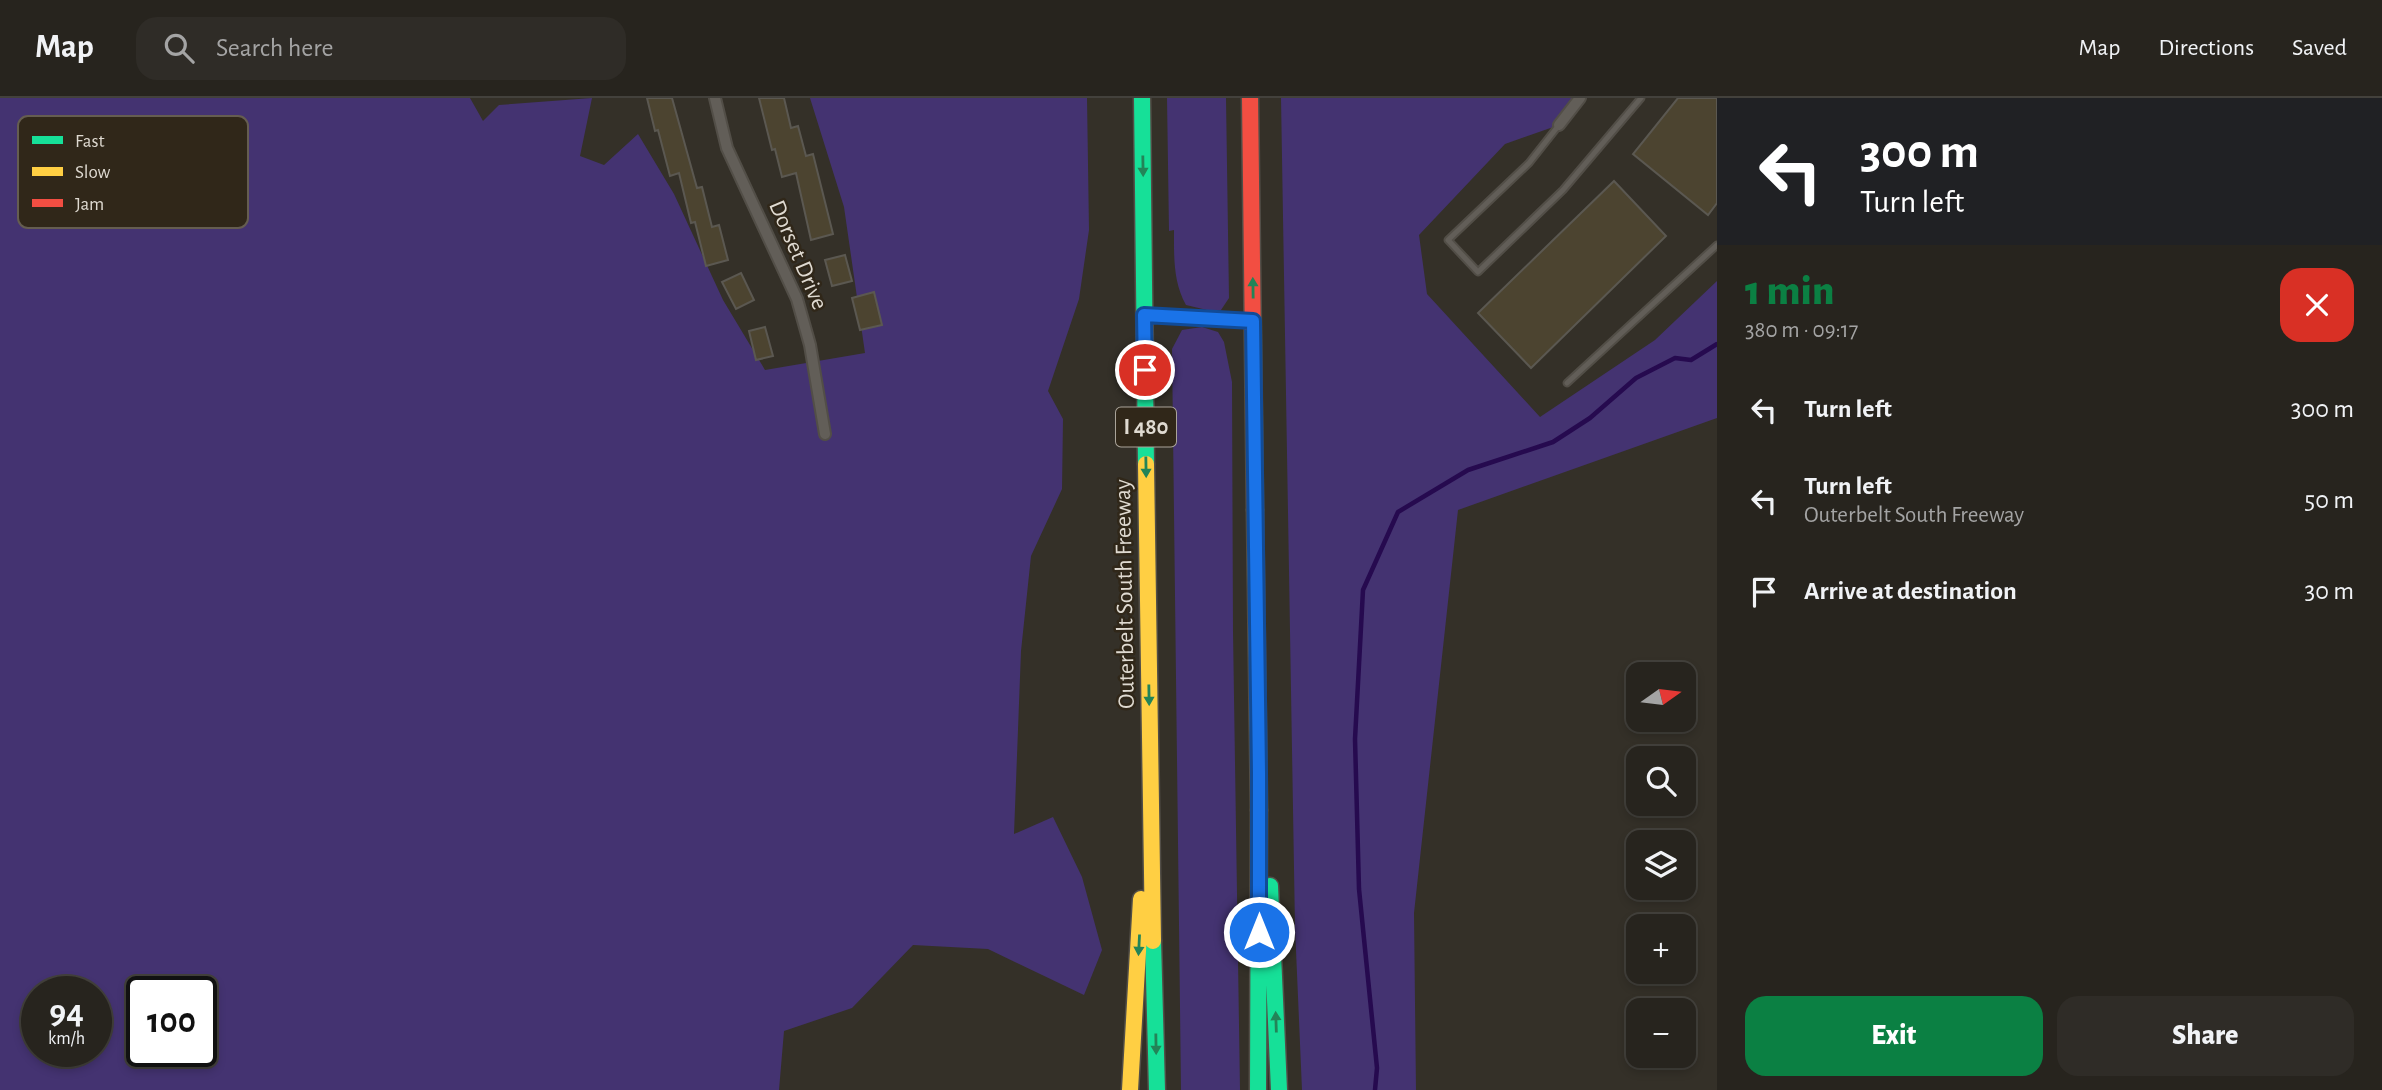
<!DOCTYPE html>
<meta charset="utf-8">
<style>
:root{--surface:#27241e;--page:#2f2c27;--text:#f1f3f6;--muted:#a4a4a4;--line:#43413c;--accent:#0b8043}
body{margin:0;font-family:"Alegreya Sans",sans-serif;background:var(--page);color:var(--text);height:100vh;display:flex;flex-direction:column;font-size:26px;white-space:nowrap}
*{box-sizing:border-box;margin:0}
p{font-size:23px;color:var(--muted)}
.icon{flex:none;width:38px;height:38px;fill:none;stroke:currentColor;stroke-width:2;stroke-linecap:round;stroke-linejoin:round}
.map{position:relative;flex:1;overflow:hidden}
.drawer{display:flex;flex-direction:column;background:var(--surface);width:665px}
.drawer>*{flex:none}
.top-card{background:#202124;color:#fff;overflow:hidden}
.needle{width:46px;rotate:76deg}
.tools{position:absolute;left:1626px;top:564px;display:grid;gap:14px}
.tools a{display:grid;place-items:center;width:70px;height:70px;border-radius:14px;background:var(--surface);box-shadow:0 4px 10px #0003,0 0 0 2px var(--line);font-size:35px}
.speed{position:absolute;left:21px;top:878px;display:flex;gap:14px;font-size:35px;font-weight:700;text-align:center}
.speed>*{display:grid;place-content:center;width:91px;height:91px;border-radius:50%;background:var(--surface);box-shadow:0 4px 10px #0003,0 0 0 2px var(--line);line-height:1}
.speed small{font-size:18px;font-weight:400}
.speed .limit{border:4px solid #111;border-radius:10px;background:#fff;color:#111}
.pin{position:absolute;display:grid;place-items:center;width:60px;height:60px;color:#fff;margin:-30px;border:4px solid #fff;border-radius:50%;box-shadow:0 2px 7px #0007}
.me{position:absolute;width:77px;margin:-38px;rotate:0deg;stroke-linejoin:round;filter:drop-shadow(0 0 5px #0008)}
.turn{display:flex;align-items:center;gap:24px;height:147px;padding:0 28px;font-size:32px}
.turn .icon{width:91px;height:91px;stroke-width:2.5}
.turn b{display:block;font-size:49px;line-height:60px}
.round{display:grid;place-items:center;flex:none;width:74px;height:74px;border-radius:21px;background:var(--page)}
.overview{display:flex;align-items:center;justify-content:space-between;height:119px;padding:0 28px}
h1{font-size:42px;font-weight:800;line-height:52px;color:var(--accent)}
.button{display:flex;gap:14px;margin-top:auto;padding:14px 28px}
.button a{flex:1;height:80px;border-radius:21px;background:var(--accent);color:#fff;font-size:28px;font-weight:800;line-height:80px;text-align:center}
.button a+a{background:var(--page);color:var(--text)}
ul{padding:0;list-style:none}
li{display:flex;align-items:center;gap:21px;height:91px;padding:0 28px}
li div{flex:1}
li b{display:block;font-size:26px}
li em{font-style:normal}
header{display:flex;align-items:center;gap:42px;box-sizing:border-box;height:98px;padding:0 35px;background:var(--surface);border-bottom:2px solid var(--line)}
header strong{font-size:33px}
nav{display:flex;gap:38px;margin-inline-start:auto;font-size:24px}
.search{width:490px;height:63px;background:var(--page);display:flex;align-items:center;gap:18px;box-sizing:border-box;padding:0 24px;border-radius:21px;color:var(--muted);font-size:26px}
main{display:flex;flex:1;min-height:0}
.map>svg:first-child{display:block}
.green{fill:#443371;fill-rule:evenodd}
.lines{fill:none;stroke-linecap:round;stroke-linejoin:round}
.stream{stroke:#260a4f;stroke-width:4.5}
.building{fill:#4c4430;stroke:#5b5851;stroke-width:2}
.lane-casing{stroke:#524e47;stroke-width:9}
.street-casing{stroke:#524e47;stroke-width:14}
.fast-casing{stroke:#524e47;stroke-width:19}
.slow-casing{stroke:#524e47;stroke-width:19}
.jam-casing{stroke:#524e47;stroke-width:19}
.lane{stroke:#625e58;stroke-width:5}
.street{stroke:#625e58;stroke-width:10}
.fast{stroke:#16e098;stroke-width:16}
.slow{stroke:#ffcf43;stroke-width:16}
.jam{stroke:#f24e42;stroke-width:16}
.oneway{fill:#238458}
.route-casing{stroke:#114b97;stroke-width:18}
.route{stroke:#1a73e8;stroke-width:12}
.labels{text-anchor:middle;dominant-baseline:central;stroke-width:5;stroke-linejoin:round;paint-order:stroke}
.shield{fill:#302719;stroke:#aaa49a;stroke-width:2}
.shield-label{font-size:23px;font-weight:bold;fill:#dfdad1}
.street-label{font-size:24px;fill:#dfdad1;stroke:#302719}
.key{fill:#302719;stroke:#655d50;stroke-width:2}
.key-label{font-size:19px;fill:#dfdad1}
</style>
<header>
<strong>Map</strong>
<div class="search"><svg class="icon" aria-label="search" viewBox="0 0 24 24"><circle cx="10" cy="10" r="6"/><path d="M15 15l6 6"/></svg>Search here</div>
<nav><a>Map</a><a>Directions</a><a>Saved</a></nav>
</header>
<main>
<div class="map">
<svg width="1717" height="992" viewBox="0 0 1717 992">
<rect width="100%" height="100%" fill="#343028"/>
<!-- green -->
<path class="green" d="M0,0h470l13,23 16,-16 93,-7 -12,58 24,9 34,-31 36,60 49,106 42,70 100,-17 -21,-146 -34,-109h277l2,132 -10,69 -31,92 15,28 -1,70 -31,67 -10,95 -7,183 39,-17 29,60 20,73 -18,45 -96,-46 -75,-4 -61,63 -68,23 -5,59h-779zM37,894h59v60h-59zM142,894h59v60h-59z
M1167,0h59l3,200 -8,12h-14l-21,-5c-13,-23 -12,-49 -12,-75l-5,1z
M1281,0h299l-21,27 -54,19 -86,91 8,59 113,123 115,-77 62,-59v137l-259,92 -44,403 2,177h-114l-7,-163z
M1202,229l16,5 6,10 8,40 1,249 7,459h-59l-9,-741 10,-19z"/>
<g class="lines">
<!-- stream -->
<path class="stream" d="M1375,992l2,-22 -18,-179 -4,-150 8,-149 35,-78 70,-42 85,-28 37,-24 46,-40 39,-20 16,2 26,-16"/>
</g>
<!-- building -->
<path class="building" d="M647,0h25l25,90 5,-1 10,40 7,-2 9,35 -22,6 -11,-44 -4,1 -12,-50 -9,3 -12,-46 -3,1z
M759,0h25l7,30 7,-2 8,30 7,-2 20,80 -22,6 -15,-67 -14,4 -7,-28 -3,1z
M1678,0h39v105l-9,12 -75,-61z
M1614,83l52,55 -135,132 -53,-55z
M845,157l7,26 -20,5 -7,-26z
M741,175l13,27 -18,9 -14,-27z
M874,194l8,33 -22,5 -8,-32z
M765,229l8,29 -17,4 -7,-29z"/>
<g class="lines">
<!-- lane casing -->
<g class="lane-casing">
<path id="lane" d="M1559,27l-30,38 -81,77 30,32 85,-82 78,-92
M1148,217l102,5
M1567,285l150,-138"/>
</g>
<!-- street casing -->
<g class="street-casing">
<path id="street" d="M715,0l12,50 70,151 13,46 15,89
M1559,27l21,-27"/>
</g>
<!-- fast casing -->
<g class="fast-casing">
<path id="fast" d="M1142,0l4,366
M1270,788l9,204
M1153,843l4,149
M1258,992l1,-280"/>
</g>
<!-- slow casing -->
<g class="slow-casing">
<path id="slow" d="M1146,366l7,477
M1255,412l4,300
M1130,992l11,-191"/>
</g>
<!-- jam casing -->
<g class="jam-casing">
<path id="jam" d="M1250,0l5,412"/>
</g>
<!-- lane -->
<use href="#lane" class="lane"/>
<!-- street -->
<use href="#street" class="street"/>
<!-- fast -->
<use href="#fast" class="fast"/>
<!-- slow -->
<use href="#slow" class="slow"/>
<!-- jam -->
<use href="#jam" class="jam"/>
</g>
<!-- one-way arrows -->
<defs><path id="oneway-solid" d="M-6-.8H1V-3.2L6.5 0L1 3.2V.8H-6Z" transform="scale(1.75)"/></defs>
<g class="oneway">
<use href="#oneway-solid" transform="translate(1143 68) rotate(89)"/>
<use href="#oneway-solid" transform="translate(1253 190) rotate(-91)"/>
<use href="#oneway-solid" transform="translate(1146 369) rotate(89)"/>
<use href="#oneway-solid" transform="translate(1149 597) rotate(89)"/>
<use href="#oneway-solid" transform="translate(1139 847) rotate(93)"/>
<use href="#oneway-solid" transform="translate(1276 924) rotate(-92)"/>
<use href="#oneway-solid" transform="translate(1156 946) rotate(89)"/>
</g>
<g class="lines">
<!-- route casing -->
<g class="route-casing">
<path id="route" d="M1145,272l-1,-55 109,6 6,452v159"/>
</g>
<!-- route -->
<use href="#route" class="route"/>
</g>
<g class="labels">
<!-- shield labels -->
<rect class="shield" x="1116" y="309.5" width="60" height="39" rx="5"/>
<g class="shield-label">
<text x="1146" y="329">I 480</text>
</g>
<!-- street labels -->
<g class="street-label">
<text transform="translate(798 157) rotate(67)">Dorset Drive</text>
<text transform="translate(1125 496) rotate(-91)">Outerbelt South Freeway</text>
</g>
</g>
<!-- legend -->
<rect x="18" y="18" width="230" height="112" rx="10" class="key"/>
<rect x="32" y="38" width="31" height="8" fill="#16e098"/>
<rect x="32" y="69" width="31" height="9" fill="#ffcf43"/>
<rect x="32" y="101" width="31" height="8" fill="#f24e42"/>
<g class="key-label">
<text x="75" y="49">Fast</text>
<text x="75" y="80">Slow</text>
<text x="75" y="112">Jam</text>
</g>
</svg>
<div class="tools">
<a><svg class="needle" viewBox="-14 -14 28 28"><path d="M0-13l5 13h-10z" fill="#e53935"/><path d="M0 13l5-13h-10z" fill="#a4a4a4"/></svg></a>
<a><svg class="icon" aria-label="search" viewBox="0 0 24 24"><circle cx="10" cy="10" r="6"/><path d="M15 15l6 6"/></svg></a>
<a><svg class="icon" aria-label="layers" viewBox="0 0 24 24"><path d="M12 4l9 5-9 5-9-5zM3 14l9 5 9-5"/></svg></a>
<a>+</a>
<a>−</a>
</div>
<div class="speed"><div>94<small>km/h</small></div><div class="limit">100</div></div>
<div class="pin" style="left:1145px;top:272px;background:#d93025"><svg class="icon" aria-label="arrive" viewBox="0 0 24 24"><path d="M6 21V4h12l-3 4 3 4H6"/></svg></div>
<svg class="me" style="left:1259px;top:834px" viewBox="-20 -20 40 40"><circle r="17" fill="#1a73e8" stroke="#fff" stroke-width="3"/><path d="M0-11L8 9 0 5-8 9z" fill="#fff"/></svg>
</div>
<section class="drawer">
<div class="top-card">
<div class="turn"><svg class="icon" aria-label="left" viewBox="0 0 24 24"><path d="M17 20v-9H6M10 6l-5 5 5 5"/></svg><div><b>300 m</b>Turn left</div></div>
</div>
<div class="overview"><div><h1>1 min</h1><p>380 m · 09:17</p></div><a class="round" style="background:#d93025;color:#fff"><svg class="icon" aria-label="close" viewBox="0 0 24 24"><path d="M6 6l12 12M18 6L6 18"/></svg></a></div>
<ul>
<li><svg class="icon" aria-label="left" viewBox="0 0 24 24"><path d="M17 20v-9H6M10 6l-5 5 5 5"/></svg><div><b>Turn left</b></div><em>300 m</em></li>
<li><svg class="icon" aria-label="left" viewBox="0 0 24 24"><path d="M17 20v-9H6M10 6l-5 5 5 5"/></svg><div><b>Turn left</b><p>Outerbelt South Freeway</p></div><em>50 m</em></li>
<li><svg class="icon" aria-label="arrive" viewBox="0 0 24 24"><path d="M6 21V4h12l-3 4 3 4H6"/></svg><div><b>Arrive at destination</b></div><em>30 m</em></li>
</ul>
<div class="button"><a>Exit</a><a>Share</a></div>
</section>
</main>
